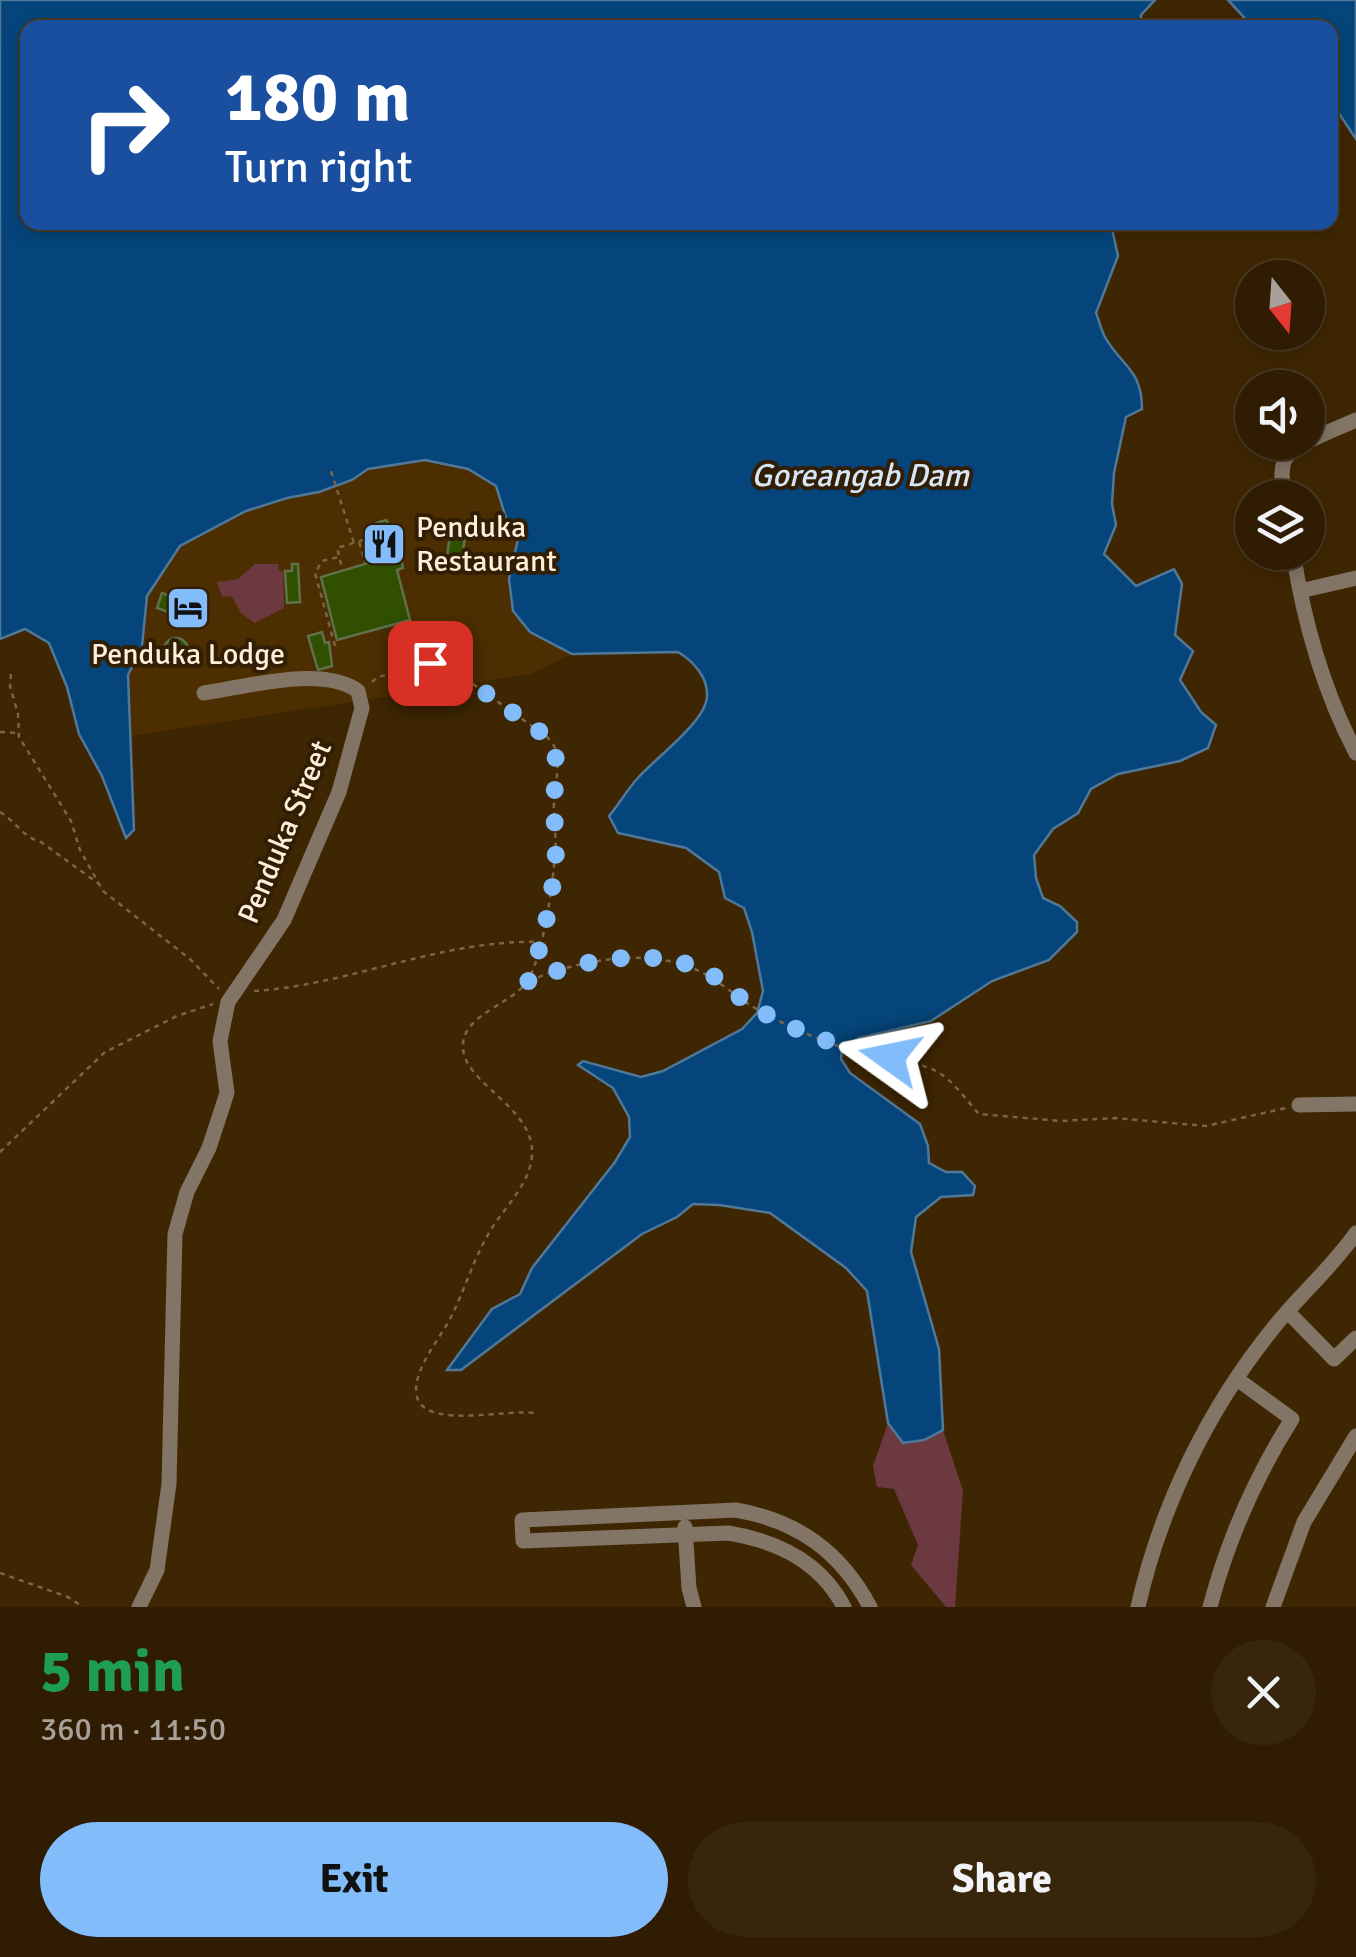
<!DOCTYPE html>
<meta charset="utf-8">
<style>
:root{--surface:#2f1c02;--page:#37250c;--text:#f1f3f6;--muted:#a7a199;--line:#4a3a24;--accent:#82bcfa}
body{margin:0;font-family:Signika,sans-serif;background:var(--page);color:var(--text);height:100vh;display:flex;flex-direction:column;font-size:38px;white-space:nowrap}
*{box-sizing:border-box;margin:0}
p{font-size:32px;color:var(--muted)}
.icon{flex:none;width:55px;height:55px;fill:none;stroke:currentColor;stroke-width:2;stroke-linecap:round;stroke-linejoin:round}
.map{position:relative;height:1607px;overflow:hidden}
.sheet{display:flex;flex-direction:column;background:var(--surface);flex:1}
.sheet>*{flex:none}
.banner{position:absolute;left:20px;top:20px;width:1318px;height:210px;border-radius:20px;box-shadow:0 5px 15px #0003,0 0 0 2px var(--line);background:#1a4fa0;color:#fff;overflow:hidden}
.needle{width:65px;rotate:163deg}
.tools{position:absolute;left:1235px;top:260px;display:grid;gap:20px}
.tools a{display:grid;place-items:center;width:90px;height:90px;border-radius:50%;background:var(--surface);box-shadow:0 5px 15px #0003,0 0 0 2px var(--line);font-size:50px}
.pin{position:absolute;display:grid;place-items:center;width:85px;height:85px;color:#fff;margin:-42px;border-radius:20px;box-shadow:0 5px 15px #0006}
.me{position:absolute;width:110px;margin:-55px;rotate:282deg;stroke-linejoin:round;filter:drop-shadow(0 0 8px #0008)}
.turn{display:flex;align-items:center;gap:35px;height:210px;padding:0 40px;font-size:45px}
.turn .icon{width:130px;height:130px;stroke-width:2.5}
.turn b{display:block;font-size:70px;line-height:85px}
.round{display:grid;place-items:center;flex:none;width:105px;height:105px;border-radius:52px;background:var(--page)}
.overview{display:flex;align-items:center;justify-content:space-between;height:170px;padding:0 40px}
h1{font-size:60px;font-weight:800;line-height:75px;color:#1e9e55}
.primary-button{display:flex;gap:20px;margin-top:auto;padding:20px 40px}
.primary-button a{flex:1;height:115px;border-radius:60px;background:var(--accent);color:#111;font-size:40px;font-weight:800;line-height:115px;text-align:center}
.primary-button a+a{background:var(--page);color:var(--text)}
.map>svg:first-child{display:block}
.built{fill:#4c2e00}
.green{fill:#6c3941}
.water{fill:#05457b;stroke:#507898;stroke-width:2.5}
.building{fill:#305000;stroke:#5e714c;stroke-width:2.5}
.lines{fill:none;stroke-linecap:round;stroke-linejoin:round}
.path{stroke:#7b6546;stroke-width:2.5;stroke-dasharray:5 5;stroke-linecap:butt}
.minor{stroke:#827566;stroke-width:15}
.route{stroke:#82bcfa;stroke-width:18;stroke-dasharray:0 32.4}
.labels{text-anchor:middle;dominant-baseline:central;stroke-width:8;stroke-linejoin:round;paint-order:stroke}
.poi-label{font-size:30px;fill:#feeedb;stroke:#311e04;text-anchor:start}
.street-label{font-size:30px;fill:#feeedb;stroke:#311e04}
.water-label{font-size:32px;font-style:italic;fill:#d7e6f7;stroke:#311e04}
</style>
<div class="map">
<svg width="1356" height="1607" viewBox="0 0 1356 1607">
<rect width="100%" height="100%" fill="#3f2602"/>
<!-- built -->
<path class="built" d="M425,460l43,9 28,18 10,31 12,21 -9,40 21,53 42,22 -41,20 -400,62 -3,-61 14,-29 5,-50 33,-50 66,-35 37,-12 36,-7 33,-12 16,-11z"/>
<!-- green -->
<path class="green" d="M255,564h23l1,6 4,2 1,36 -29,15 -14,-10 -9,-17 -10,1 -5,-15 21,-3z
M888,1423l15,20 21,-3 19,-10 20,61 -8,116h-9l-35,-42 7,-20 -24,-56 -17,-2 -4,-21z"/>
<!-- water -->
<path class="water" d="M0,0h1155l-14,15v13h-1113v194l1083,2 7,32 -22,57c3,7 5,17 9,24 17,30 37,32 37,72l-16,8 -12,56 -2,31 4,21 -12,29 32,32 38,-17 8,15 -7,51 18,16 -13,29 21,32 15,13 -8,23 -28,13 -62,13 -27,15 -13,24 -25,16 -19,26 2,23 7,20 17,8 17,16v10l-28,28 -57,21 -61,40 -72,17 -17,12 -1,9 9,14 70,51 8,22 1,17 17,9h16l13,14 -2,9 -32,2 -25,20 -5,35 28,97 4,81 -19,10 -21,3 -15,-20 -21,-132 -21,-23 -76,-55 -51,-8 -26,-1 -16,13 -35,17 -181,136h-14l45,-61 28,-15 12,-26 83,-106 15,-25 -1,-20 -16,-29 -35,-23 5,-4 58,16 22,-6 79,-42 15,-16 6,-22 -11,-59 -8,-24 -19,-10 -6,-26 -33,-24 -68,-15 -9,-17c10,-12 18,-26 28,-37 17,-20 70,-58 70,-83 1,-19 -14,-35 -29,-44l-106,2 -42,-22 -17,-21 -4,-32 9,-40 -12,-21 -10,-32 -28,-17 -43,-9 -57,9 -16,11 -33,12 -32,6 -41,13 -66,35 -33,50 -5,50 -14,29 6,155 -8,8 -24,-62 -23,-42 -12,-47 -18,-44 -24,-14 -25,10z
M1228,0h128v139l-26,-39v-72l-77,-1z"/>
<!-- building -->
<path class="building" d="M386,520l10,13 7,35 -6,2 13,50 -73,20 -16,-63 51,-15 -4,-17 6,-21z
M450,535l15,2 -3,21 -15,-2z
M292,564h6l2,38 -13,1 -2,-32h7z
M162,593l34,12 -5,15 -34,-12z
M322,632l3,11 4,-1 3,24 -14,4 -10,-34z
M164 650a12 12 0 1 1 24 0a12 12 0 1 1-24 0Z"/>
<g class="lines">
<!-- path -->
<path class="path" d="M331,471l23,72
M359,542l7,22
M339,555l-2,-7 33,-10
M335,646l-20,-73 7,-12 17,-4 4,14
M11,674l-1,12 8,28 1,23 52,84 9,29 23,41 87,68 29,30
M372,682l6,-5 51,-14 27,9 90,64c3,3 8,9 9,12 6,17 0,36 -1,53 -1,18 3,36 1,53 -2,31 -12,101 -27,126 -15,25 -68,34 -65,69 4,40 86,63 66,121 -7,21 -25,39 -37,58 -16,25 -25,55 -38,83 -10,22 -29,43 -36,66 -2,7 -3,16 0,23 13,28 89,9 116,13
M0,732l17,1
M0,812c15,9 24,26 41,30l58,42
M529,981c39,-17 92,-28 134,-21 40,6 56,24 87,45 23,15 71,36 97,44 29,10 62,9 89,22 16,8 31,30 43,43l82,7 54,-3 91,8 80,-18
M254,991c96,-6 188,-52 286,-49
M0,1152l105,-100 72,-36 36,-12
M0,1573l68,24 15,10"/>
<!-- minor -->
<path class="minor" d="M1284,498c-1,-12 -5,-30 2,-40 10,-15 53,-30 70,-38
M1293,552c11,71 30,138 63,201
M1300,591l56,-13
M1299,1105l57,-1
M1288,1312l46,47 22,-21
M685,1527l4,61 5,19
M139,1607l18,-37 12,-86 6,-250 12,-42 22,-44 18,-55 -7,-52 8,-39 56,-82 55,-128 23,-84 -4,-17c-36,-26 -112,-4 -154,2
M844,1607c-24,-46 -67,-66 -116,-74l-205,8 -1,-21 214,-10c62,11 105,42 134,97
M1138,1607c23,-102 71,-200 137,-281 26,-32 57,-59 81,-93
M1210,1607c18,-68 44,-128 82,-188l-55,-40
M1273,1607l31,-85 52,-86"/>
</g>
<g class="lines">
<!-- route -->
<path class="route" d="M430,663l26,9 90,64c17,22 8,42 8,68 0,15 2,31 2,47 -2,39 -13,95 -28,131 51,-23 129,-37 181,-9 15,9 28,24 43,33 41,25 91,43 138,51"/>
</g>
<!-- icons -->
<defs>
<g id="restaurant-square" transform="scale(2.25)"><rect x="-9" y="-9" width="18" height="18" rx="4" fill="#82bcfa" stroke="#311e04"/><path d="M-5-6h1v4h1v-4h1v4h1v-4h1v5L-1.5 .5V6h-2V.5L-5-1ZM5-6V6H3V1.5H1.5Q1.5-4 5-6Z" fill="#111"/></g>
<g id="hotel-square" transform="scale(2.25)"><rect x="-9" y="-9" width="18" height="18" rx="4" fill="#82bcfa" stroke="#311e04"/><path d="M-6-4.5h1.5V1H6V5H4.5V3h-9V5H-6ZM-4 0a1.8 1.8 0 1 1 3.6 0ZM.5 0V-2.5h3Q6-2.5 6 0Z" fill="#111"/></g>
</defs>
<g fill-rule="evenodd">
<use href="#restaurant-square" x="384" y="544"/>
<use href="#hotel-square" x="188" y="608"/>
</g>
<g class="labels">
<!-- poi labels -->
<g class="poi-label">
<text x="416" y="527">Penduka<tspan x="416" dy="34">Restaurant</tspan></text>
<text x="188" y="654" text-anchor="middle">Penduka Lodge</text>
</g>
<!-- street labels -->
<g class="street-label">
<text transform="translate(285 832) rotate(-67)">Penduka Street</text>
</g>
<!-- water labels -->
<g class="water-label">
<text x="860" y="475">Goreangab Dam</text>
</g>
</g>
</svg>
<div class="tools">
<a><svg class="needle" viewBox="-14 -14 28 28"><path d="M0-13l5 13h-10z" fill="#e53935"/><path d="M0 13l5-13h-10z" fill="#a7a199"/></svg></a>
<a><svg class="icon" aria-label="sound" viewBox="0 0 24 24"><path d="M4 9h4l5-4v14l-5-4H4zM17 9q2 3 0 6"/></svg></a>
<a><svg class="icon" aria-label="layers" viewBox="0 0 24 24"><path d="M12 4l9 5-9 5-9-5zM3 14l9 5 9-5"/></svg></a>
</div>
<div class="pin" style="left:430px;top:663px;background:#d93025"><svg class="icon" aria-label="arrive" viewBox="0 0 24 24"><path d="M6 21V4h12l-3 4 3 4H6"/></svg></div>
<svg class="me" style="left:890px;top:1057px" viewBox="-20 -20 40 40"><path d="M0-17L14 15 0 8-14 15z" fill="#82bcfa" stroke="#fff" stroke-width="4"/></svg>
<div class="banner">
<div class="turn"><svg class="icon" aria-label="right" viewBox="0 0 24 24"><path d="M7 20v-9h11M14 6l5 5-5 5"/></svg><div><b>180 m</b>Turn right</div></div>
</div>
</div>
<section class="sheet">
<div class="overview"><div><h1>5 min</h1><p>360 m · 11:50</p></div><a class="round"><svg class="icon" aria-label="close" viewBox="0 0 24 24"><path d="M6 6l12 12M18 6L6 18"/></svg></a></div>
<div class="primary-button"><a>Exit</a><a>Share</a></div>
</section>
